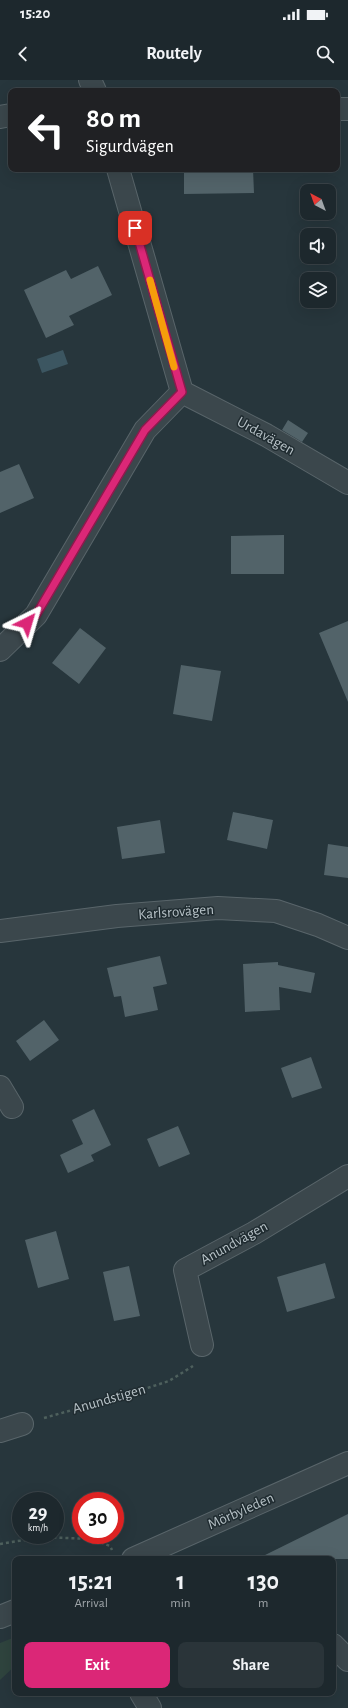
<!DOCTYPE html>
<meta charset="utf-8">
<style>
:root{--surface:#1d282d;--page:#2a3439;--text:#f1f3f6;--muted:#a0a6aa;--line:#3b4449;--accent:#db2777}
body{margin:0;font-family:"Alegreya Sans",sans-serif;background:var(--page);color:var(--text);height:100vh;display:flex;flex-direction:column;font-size:15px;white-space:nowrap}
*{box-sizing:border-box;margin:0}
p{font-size:13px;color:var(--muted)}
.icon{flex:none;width:22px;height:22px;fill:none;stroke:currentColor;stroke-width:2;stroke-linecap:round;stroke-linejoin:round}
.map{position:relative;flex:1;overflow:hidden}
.side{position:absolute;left:12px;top:1476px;width:324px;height:140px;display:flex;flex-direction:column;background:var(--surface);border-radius:8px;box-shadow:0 4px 16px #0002,0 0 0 1px var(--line)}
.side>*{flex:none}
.top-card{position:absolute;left:8px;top:8px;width:332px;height:84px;border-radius:8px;box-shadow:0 4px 16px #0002,0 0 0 1px var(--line);background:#202124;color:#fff;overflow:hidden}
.needle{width:26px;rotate:319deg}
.fabs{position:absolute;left:300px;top:104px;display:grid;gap:8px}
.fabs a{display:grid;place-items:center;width:36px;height:36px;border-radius:8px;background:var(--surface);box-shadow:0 4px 16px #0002,0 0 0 1px var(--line);font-size:20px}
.speed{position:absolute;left:12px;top:1412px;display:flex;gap:8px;font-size:20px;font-weight:700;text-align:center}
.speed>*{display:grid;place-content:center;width:52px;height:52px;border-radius:50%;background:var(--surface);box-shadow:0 4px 16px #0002,0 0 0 1px var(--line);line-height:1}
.speed small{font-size:10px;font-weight:400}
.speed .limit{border:6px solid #d22;background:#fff;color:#111}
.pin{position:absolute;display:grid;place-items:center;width:34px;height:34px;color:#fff;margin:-17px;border-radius:8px;box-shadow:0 2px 6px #0006}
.me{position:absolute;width:44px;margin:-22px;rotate:40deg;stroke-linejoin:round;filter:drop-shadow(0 0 3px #0008)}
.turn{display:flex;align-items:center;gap:14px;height:84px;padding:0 12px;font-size:18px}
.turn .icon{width:52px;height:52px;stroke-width:2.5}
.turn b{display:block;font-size:28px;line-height:34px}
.eta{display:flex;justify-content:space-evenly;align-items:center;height:68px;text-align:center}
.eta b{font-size:24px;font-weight:600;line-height:28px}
.action{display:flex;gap:8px;margin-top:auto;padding:8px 12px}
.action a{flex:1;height:46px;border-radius:8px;background:var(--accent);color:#fff;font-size:16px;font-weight:600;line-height:46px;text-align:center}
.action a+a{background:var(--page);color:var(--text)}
.status{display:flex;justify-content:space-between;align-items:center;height:28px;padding:0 20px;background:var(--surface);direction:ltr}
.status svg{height:11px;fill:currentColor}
header{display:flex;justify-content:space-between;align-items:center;height:52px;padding:0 12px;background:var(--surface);font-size:18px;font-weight:600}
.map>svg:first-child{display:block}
.green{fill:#2f443e}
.water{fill:#3c5661}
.building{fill:#526369}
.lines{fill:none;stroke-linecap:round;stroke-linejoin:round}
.minor-casing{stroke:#59656a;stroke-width:24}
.path{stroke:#4e605d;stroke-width:2.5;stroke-dasharray:3 3;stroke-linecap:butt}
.minor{stroke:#3b474c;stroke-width:22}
.route-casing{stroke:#8e194d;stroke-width:10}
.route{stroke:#db2777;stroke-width:7}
.slow{stroke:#f59e0b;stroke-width:7}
.labels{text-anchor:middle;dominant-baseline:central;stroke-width:3;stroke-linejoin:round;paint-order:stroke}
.street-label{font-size:15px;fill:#b7c2c7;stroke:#202c31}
</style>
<div class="status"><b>15:20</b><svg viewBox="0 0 49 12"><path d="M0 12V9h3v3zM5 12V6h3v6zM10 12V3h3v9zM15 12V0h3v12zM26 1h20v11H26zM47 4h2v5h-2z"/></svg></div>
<header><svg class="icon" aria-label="back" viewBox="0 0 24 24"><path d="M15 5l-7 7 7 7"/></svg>Routely<svg class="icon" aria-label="search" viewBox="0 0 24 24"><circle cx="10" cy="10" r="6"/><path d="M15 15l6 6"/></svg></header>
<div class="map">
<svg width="348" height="1628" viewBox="0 0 348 1628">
<rect width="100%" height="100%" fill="#27363c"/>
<!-- green -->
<path class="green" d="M15,1557v29l-15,14v-37z"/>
<!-- water -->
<path class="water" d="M63,270l5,14 -26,9 -5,-14z"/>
<!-- building -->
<path class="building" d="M184,89h69l1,24 -70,1z
M98,186l14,29 -43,21 5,9 -28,13 -22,-48 42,-20 5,9z
M288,340l20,13 -6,9 -20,-12z
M19,384l15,34 -34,15v-41z
M284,455v39h-53v-38z
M348,541v81l-29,-69z
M80,548l26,20 -27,36 -27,-21z
M181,585l40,6 -9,50 -39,-7z
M233,732l40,8 -6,29 -40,-9z
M160,740l5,33 -43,6 -5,-32z
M328,764l20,3v31l-24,-3z
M160,876l7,28 -14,3 5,23 -33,7 -4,-21 -7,1 -7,-29z
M278,882v3l37,8 -4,20 -32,-6 1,23 -35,2 -2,-48z
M44,940l15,20 -29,21 -14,-20z
M311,977l11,31 -30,10 -11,-30z
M94,1029l17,36 -20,10 3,6 -26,12 -8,-18 23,-11 -11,-24z
M178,1046l12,28 -31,13 -12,-28z
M56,1151l13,48 -31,9 -13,-48z
M325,1183l10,35 -48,14 -10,-35z
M129,1186l11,50 -26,5 -11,-49z
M348,1434v45h-91z"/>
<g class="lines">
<!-- minor casing -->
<g class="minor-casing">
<path id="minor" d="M90,0l5,11
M337,29h11
M0,37l11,-2
M118,89l64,223
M182,312l84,43 82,48
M0,570l36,-35 109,-185 37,-38
M0,851l117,-15 101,-8 58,3 42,14 30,13
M0,1007l12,20
M202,1265l-17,-75 69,-37 94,-57
M0,1351l22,-7
M133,1479l215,-96
M0,1537l15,-6
M333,1565l15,15
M141,1613l9,15"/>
</g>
<!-- path -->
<path class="path" d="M44,1338l88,-25 37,-12 24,-15
M0,1464l43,-7 49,2 18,7 2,4"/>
<!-- minor -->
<use href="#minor" class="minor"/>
</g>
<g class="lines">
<!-- route casing -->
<g class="route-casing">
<path id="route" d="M27,543l9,-8 109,-185 37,-38 -47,-164"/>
</g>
<!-- route -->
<use href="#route" class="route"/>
<!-- slow -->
<path class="slow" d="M150,200l24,87"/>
</g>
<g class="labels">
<!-- street labels -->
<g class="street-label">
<text transform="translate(266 356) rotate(29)">Urdavägen</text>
<text transform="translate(176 832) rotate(-4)">Karlsrovägen</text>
<text transform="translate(234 1163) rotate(-29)">Anundvägen</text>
<text transform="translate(109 1319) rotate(-16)">Anundstigen</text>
<text transform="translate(241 1431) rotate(-24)">Mörbyleden</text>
</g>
</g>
</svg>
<div class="fabs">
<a><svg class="needle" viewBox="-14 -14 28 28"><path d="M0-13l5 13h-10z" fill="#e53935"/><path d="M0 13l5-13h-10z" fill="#a0a6aa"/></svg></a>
<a><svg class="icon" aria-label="sound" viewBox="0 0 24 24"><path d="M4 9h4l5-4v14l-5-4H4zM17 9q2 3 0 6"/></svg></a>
<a><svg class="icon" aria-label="layers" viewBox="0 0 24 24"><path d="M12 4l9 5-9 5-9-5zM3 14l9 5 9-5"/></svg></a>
</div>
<div class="speed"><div>29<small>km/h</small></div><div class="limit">30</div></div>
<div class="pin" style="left:135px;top:148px;background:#d93025"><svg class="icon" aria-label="arrive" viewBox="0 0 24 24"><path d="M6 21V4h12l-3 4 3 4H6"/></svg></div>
<svg class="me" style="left:27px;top:543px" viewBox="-20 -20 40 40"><path d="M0-17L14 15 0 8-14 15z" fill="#db2777" stroke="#fff" stroke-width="4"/></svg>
<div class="top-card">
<div class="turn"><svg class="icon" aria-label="left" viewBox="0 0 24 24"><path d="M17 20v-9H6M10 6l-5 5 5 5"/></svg><div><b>80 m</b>Sigurdvägen</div></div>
</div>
<section class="side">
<div class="eta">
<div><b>15:21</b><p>Arrival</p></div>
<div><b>1</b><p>min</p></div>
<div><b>130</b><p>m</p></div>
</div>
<div class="action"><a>Exit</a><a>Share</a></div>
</section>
</div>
